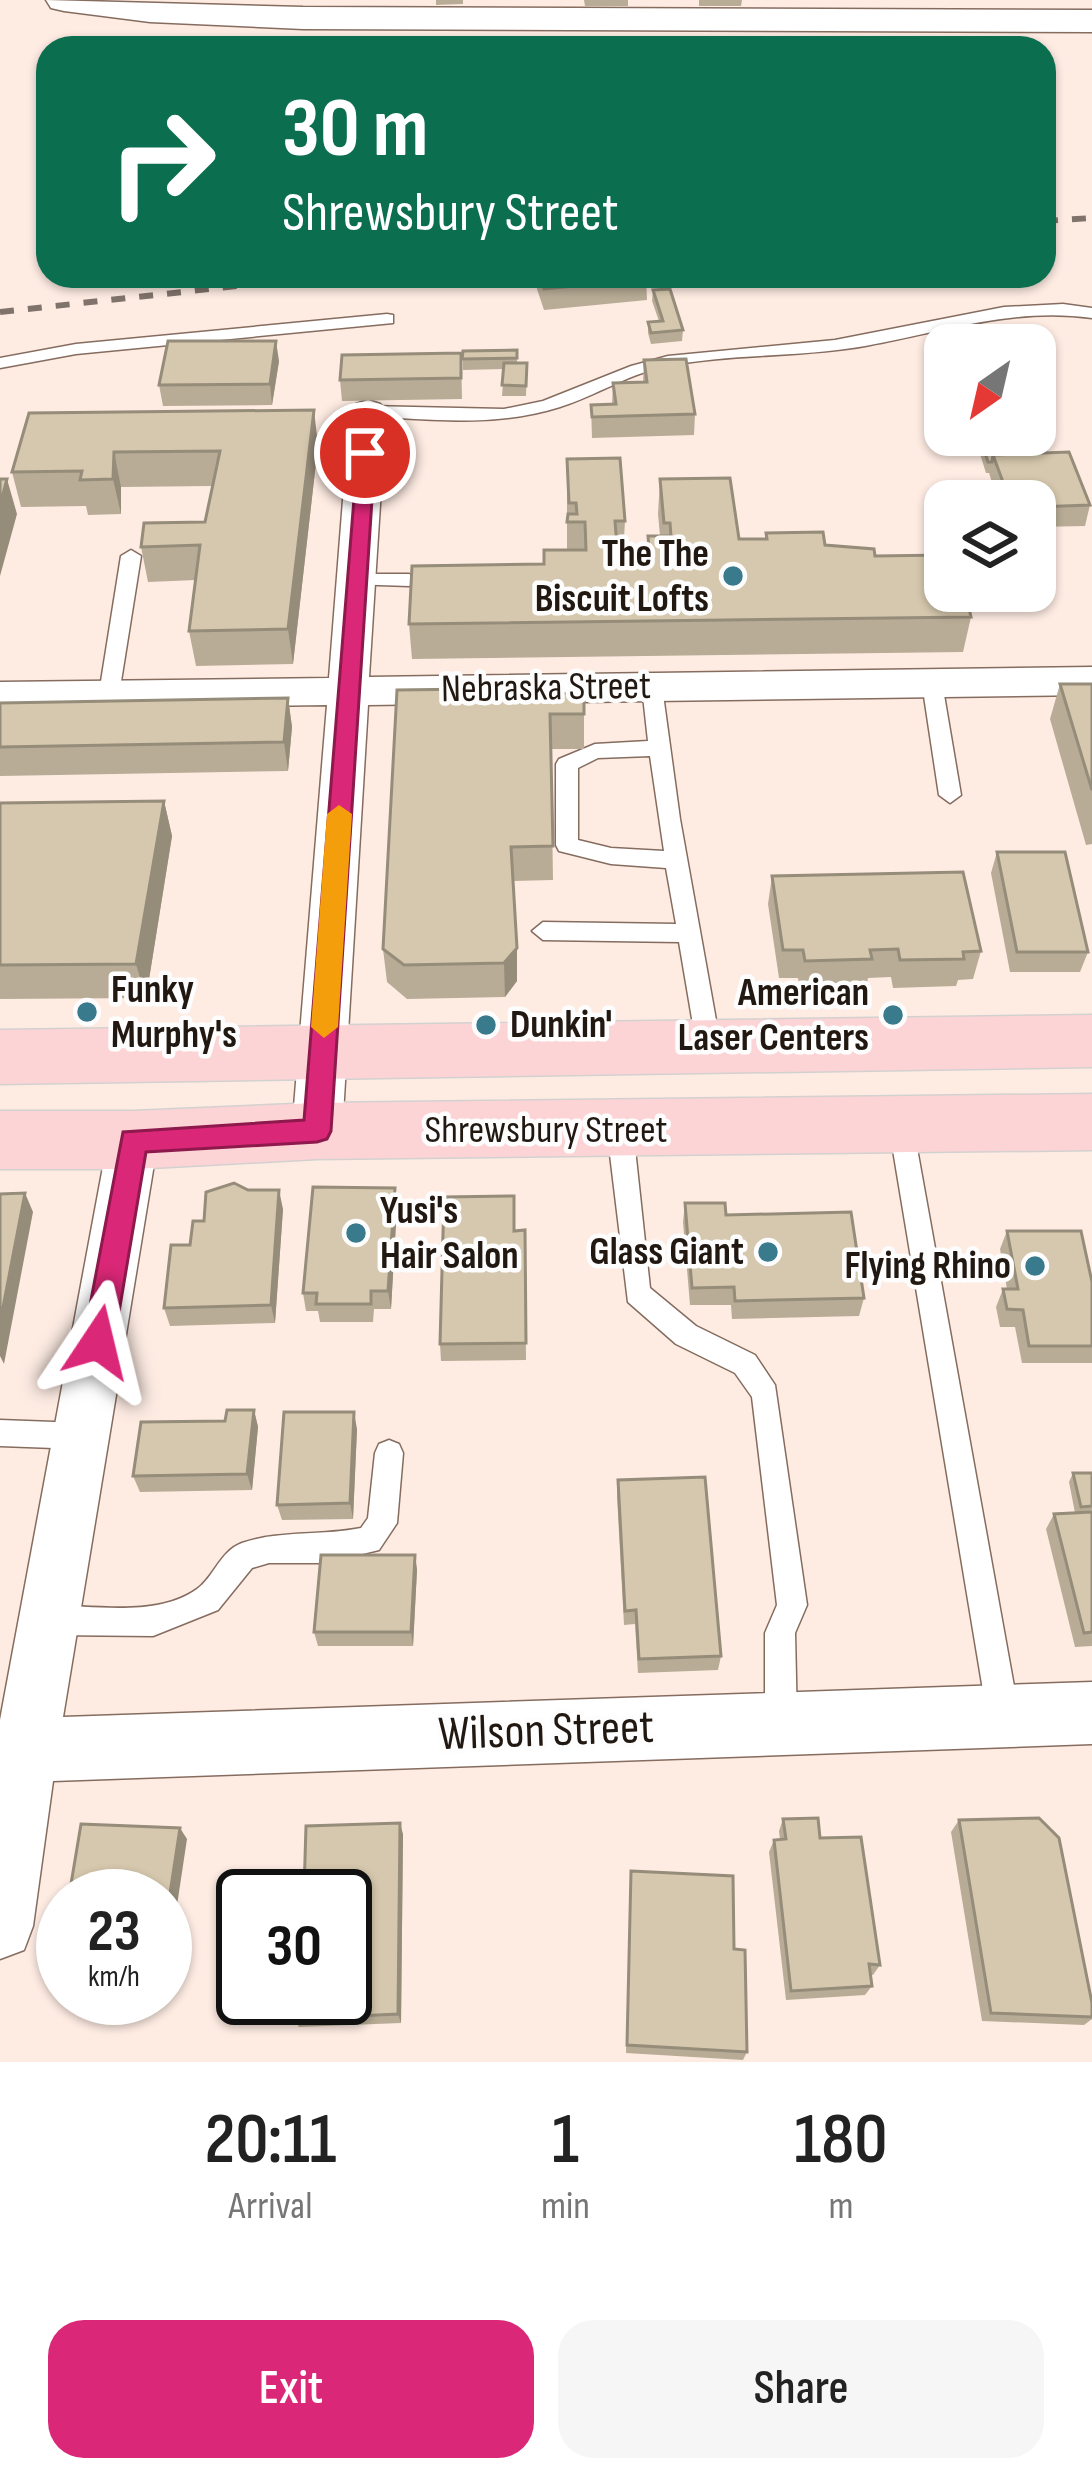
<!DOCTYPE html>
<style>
:root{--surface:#fff;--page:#f6f6f6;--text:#222;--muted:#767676;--accent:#db2777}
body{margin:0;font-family:"Sofia Sans Condensed",sans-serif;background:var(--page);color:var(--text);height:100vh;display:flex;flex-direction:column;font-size:45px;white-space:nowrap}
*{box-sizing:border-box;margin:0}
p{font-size:39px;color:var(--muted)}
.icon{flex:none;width:66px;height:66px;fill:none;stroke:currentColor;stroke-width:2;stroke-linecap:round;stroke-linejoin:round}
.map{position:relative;height:2062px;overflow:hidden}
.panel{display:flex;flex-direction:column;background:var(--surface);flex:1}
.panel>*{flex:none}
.top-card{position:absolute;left:36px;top:36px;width:1020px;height:252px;border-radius:36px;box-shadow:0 3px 9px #0004;background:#0b6e4f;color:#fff;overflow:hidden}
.needle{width:78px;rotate:214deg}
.tools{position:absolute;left:924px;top:324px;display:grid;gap:24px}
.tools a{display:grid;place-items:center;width:132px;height:132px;border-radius:24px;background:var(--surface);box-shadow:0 3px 9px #0004;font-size:60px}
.speed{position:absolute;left:36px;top:1869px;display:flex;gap:24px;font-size:60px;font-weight:700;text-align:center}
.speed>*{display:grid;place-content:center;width:156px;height:156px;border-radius:50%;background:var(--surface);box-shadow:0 3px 9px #0004;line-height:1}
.speed small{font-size:30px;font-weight:400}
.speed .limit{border:6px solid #111;border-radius:18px;background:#fff;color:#111}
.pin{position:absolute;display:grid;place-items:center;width:102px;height:102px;color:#fff;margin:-51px;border:6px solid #fff;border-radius:50%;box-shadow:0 3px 12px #0007}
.me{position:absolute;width:132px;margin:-66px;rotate:10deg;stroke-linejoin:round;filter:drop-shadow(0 0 9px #0008)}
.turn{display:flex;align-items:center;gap:42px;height:252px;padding:0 48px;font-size:54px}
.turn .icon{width:156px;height:156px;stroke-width:2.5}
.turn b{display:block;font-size:84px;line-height:102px}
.eta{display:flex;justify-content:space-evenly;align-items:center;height:204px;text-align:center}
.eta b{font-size:72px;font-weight:600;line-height:84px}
.cta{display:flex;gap:24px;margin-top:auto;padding:24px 48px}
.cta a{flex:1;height:138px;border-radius:36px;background:var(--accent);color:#fff;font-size:48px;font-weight:600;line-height:138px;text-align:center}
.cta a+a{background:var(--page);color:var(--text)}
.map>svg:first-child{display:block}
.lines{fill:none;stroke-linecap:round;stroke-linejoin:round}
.service-casing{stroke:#856c5f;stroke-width:3}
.minor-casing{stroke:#856c5f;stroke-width:3}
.secondary-casing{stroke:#856c5f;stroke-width:3}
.primary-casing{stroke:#d3d1d0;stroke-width:3}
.service{fill:#fff;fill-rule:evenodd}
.minor{fill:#fff;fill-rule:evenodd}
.secondary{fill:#fff;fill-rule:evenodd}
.primary{fill:#fdd4d6;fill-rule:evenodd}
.rail{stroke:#80736b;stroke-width:6;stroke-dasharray:14 14;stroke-linecap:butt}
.wall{fill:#b8ac96}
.shaded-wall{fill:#968c7a}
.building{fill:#d6c8ae;stroke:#968c7a;stroke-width:3}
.route{fill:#db2777;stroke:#8e194d;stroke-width:3}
.slow{fill:#f59e0b}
.poi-dot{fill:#397a8d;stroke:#fdfdfd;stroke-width:4.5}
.labels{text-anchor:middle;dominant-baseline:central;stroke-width:9;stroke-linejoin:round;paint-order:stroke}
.poi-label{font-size:39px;font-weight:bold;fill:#221812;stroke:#fdfdfd;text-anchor:end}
.street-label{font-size:39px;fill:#221812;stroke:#fdfdfd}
.near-street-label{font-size:48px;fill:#221812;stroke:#fdfdfd}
</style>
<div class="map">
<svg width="1092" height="2062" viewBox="0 0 1092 2062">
<rect width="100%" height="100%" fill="#feece3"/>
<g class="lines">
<!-- service casing -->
<g class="service-casing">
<path id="service" d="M1063,304l29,4v10c-79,-11 -150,14 -227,28 -67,12 -136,7 -202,21 -36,8 -68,29 -103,40 -63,20 -127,13 -192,9l-9,-5 9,-5 136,3 39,-8 88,-35 37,-10 167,-16 169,-33z
M387,314l6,1v8l-317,31 -76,14v-10l76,-14z
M131,550l10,6 -22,138 -10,7 -10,-7 22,-138z
M356,574h53l10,6 -10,6 -60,-2 -3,-4z
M932,676l10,7 19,112 -11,8 -11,-8 -17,-112z
M652,680l10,7 18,132 41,229 -3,7h-18l-3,-7 -18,-106 -136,-2 -11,-9 11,-9 133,2 -10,-56 -55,-4 -52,-13 -3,-6v-81l3,-5 36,-15 53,-3 -6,-54zM650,756l14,95 -53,-3 -33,-8v-72l20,-10z
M901,1116l9,3 3,7 106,588 -5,11 -11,5 -11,-5 -5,-11 -98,-588 3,-7z
M620,1120l9,3 4,7 17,158 46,38 59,29 20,30 32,220 -12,28 2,90 -5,11 -11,5 -11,-5 -5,-11v-90l12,-28 -25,-208 -17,-24 -59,-29 -48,-42 -21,-172 4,-7z
M0,1420l81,3 10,4 4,9 -4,9 -10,4 -81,-3z
M389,1440l10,4 4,9 -6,70 -18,27 -54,13h-56l-17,5 -34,42 -65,26 -102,-1 -11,-4 -4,-11 4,-11 11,-4c45,1 107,12 146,-16 17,-12 23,-38 45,-46 37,-13 79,-7 119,-15l7,-10 7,-65 4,-9z"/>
</g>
<!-- minor casing -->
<g class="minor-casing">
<path id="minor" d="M368,400l12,4 6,7 -17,266 723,-10v28l-724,10 -26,426 -7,15 -18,6 -18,-6 -7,-15 35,-426 -327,5v-28l329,-4 21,-267 6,-7z
M133,1119l18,6 7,15 -95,577 1029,-35v62l-1039,37 -20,145 -9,24 -24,9v-239l108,-580 7,-15z"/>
</g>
<!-- secondary casing -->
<g class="secondary-casing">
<path id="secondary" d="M46,0l257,7 789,3v22l-789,-3 -153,-7 -86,-11 -13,-3z"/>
</g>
<!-- primary casing -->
<g class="primary-casing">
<path id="primary" d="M1092,1015v52l-1092,17v-54z
M1092,1094v56l-775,9 -184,10h-133v-58h133l184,-8z"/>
</g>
<!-- service -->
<use href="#service" class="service"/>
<!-- minor -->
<use href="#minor" class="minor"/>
<!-- secondary -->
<use href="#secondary" class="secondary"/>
<!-- primary -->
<use href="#primary" class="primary"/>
<!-- rail -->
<path class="rail" d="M1044,221l48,-3
M0,312l328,-36"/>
</g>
<!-- wall -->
<path class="wall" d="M436,0h27v4l-27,1z
M584,0h44v6h-43z
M699,0h43l-1,6h-42z
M537,276h109l1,24 -103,10 -7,-21z
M653,290l30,40 -1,11 -31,3 -3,-11v-11l11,-1 -7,-20z
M517,350v13h10l-1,33h-24l2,-27 -41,1v-19z
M461,353l1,46 -120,2 -2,-21z
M644,360l51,54 -1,21 -102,3 -1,-33 21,-1 1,-21 30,-1z
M279,361l-7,44 -109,1 -4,-21z
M29,413l289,32 -25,219 -97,2 -7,-35 7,-51 -48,2 -7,-35 64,-25 7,-36 -91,1v27l-33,1 -2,-9 -65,1 -9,-35z
M982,443l34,3 25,7 49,52 -5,21 -50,1v-26h-37l-9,-28h-3l-6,-19z
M567,459l58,62 -2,35h-5v4l29,-1 1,-23h12l-2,-22 2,-35 79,60h26l1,-6 109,23 96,61 -8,35 -551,7 -3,-35 135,-60 23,-14z
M1060,684h32v160l-6,1 -36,-126z
M549,694l35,20v35h-33l2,131 -40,1 4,100 -12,16 -98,2 -20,-17 -4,-33z
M288,698l4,29 -4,44 -288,5v-73z
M164,801l8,35 -26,162 -146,1v-196z
M997,852l91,100 -8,20h-70l-19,-99z
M772,876l209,75 -8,28 -15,1 -2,6 -63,2 -2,-11 -23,1 -2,9 -66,1 -2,-10h-19l-11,-74z
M685,1203l41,12 138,83 -5,18 -127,3 -1,-14h-41l-7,-83z
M397,1206l-6,103h-17l-1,13h-53l-2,-11h-12l-3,-18z
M283,1209l-8,114 -105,3 -6,-18 26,-63 14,-24z
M525,1230l1,130 -85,1 -1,-17 74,-113z
M1007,1231l85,51v81h-70l-7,-36h-15l-4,-20 7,-18h4l-7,-40z
M254,1410l4,17 -6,63 -112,2 -7,-16z
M357,1429l-4,90 -71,1 -5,-15z
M1073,1473h19v173l-17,1 -29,-118 8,-15 21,-1 -6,-31z
M618,1480l103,176 -3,14 -80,3 -3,-49 -11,1 -7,-129z
M415,1555l2,15 -4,76h-95l-4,-14z
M783,1819l37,19 60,127 -7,10 -3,-1 2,12 -7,9 -79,5 -17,-148 5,-12h6l-1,-9z
M959,1820l133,183v16l-8,6 -102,-4 -31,-189z
M403,1834l-2,189 -102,4 -5,-8 10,-127z
M631,1871l103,78 13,103 -4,8 -117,-7z"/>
<!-- shaded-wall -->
<path class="shaded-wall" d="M276,341l3,20 -7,44 -2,-21z
M314,410l4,35 -25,219 -5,-35z
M114,452l7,35v27l-8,-35z
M7,479l10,35 -17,62v-71z
M288,698l4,29 -4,44 -4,-29z
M164,801l8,35 -26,162 -10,-34z
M517,948v33l-12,16 -1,-34z
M395,1188l2,18 -6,103 -3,-18z
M279,1190l4,19 -8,114 -4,-18z
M25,1193l8,19 -29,152 -4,-8v-33z
M254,1410l4,17 -6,63 -5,-16z
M354,1412l3,17 -4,90 -3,-16z
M415,1555l2,15 -4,76 -2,-14z
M400,1823l3,11 -2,189 -3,-9z
M180,1828l7,11 -22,146v-59z"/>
<!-- building -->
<path class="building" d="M539,276h107l2,3 -104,10z
M670,289l13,41 -32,3 -3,-11 15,-1 -10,-31z
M168,341h108l-6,43 -111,1z
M517,350v8l-55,1 1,-8z
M461,353v25l-121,2 2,-25z
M686,359l9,55 -103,3 -1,-12 25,-1 -3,-21 34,-1 -3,-22z
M504,363h23l-1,23 -24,-1z
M314,410l-26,219 -99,2 11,-86 -59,2 3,-24 61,-1 15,-71 -106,1 -1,27 -33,1 2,-9 -70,1 17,-59z
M1016,442v4h22l3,7 -48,2 -1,7h-4l-6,-19z
M1069,452l21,53 -55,2v-6h-25l-17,-46z
M620,458l5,63h-10l3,39 32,-1 -2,-23h23l-1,-13h-6l-4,-44 70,-1 9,61h28l-1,-6 57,-1 2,13 49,4 1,7 70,-1v36h20l6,26 -562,7 3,-58 132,-2v-14h42l-1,-28h-18l1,-8h9l-1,-11h-7l-2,-44z
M0,479h7l-7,26z
M1060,684h32v106z
M548,688l1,6 35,-1v21h-34l3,132 -42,1 6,101 -13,15 -100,2 -21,-16 14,-259z
M288,698l-4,44 -284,5v-44z
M164,801l-28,163 -136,1v-162z
M997,852h68l23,100h-71z
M963,872l18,79 -18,1 1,7 -64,1 -2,-11 -28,1 2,9 -67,2 -2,-11h-20l-11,-74z
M234,1183l14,7h31l-8,115 -107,3 7,-63h19l3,-24h11l2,-29z
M313,1187l82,1 -7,103h-17v13h-55l1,-11h-14z
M25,1193l-25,130v-129z
M514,1196v35l11,-1 1,113 -86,1 4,-147z
M685,1203h40l1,12 125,-3 13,86 -129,3 -1,-14 -42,1z
M1007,1231h74l11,51v64h-63l-6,-36 -16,-1 -4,-20h15z
M227,1410h27l-7,64 -114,2 8,-54 84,-1z
M284,1412h70l-4,91 -73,2z
M1073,1473h19v33l-11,1z
M705,1477l16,179 -82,3 -3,-49 -11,1 -7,-131z
M1092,1512v120l-8,1 -30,-119z
M321,1555h94l-4,77h-97z
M818,1818l2,20 41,-1 19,128 -11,-1 3,22 -81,5 -17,-151 12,-1 -3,-20z
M1039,1818l20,20 33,165v14l-101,-4 -32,-193z
M400,1823l-2,191 -104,5 1,-21h50v-102h-59v-4h18l2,-66z
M81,1824l99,4 -15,98v-30h-96z
M631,1871l102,5 1,73 11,1 2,102 -120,-7z
M63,1927v61h-11z"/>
<!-- route -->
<path class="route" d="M358,449l17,4 -44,678 -4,8 -10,3 -171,10 -32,190 -5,10 -11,4 -11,-4 -4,-10 40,-210 181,-12z"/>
<!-- slow -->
<path class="slow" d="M339,805l13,9 -14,213 -14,11 -13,-11 16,-213z"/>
<!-- markers -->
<g class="poi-dot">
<circle cx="733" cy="576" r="12"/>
<circle cx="87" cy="1012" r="12"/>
<circle cx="893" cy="1015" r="12"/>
<circle cx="486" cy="1025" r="12"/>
<circle cx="356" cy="1233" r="12"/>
<circle cx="768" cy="1252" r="12"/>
<circle cx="1035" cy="1266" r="12"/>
</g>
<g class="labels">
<!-- poi labels -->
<g class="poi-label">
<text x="709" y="554">The The<tspan x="709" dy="45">Biscuit Lofts</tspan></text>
<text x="111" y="990" text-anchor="start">Funky<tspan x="111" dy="45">Murphy's</tspan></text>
<text x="869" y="993">American<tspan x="869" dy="45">Laser Centers</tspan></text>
<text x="510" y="1025" text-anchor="start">Dunkin'</text>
<text x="380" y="1211" text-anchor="start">Yusi's<tspan x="380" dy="45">Hair Salon</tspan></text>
<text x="744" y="1252">Glass Giant</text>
<text x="1011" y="1266">Flying Rhino</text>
</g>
<!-- street labels -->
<g class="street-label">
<text transform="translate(546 688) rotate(-1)">Nebraska Street</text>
<text x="546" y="1130">Shrewsbury Street</text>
</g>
<!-- near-street labels -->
<g class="near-street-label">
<text transform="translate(546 1731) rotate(-2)">Wilson Street</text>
</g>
</g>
</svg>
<div class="tools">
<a><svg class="needle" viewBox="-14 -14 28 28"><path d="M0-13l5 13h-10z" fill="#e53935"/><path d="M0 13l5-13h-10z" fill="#767676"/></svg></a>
<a><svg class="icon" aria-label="layers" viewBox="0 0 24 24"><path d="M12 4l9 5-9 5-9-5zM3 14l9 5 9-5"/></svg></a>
</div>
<div class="speed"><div>23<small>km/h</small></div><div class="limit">30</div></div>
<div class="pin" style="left:365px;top:453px;background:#d93025"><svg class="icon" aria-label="arrive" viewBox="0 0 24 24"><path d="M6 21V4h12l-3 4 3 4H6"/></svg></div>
<svg class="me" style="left:98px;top:1342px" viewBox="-20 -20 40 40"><path d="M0-17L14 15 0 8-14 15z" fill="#db2777" stroke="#fff" stroke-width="4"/></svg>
<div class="top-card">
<div class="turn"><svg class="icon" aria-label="right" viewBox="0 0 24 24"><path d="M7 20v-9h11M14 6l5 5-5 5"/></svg><div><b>30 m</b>Shrewsbury Street</div></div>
</div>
</div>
<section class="panel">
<div class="eta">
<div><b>20:11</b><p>Arrival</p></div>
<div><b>1</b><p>min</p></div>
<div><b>180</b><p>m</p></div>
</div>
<div class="cta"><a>Exit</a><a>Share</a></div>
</section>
